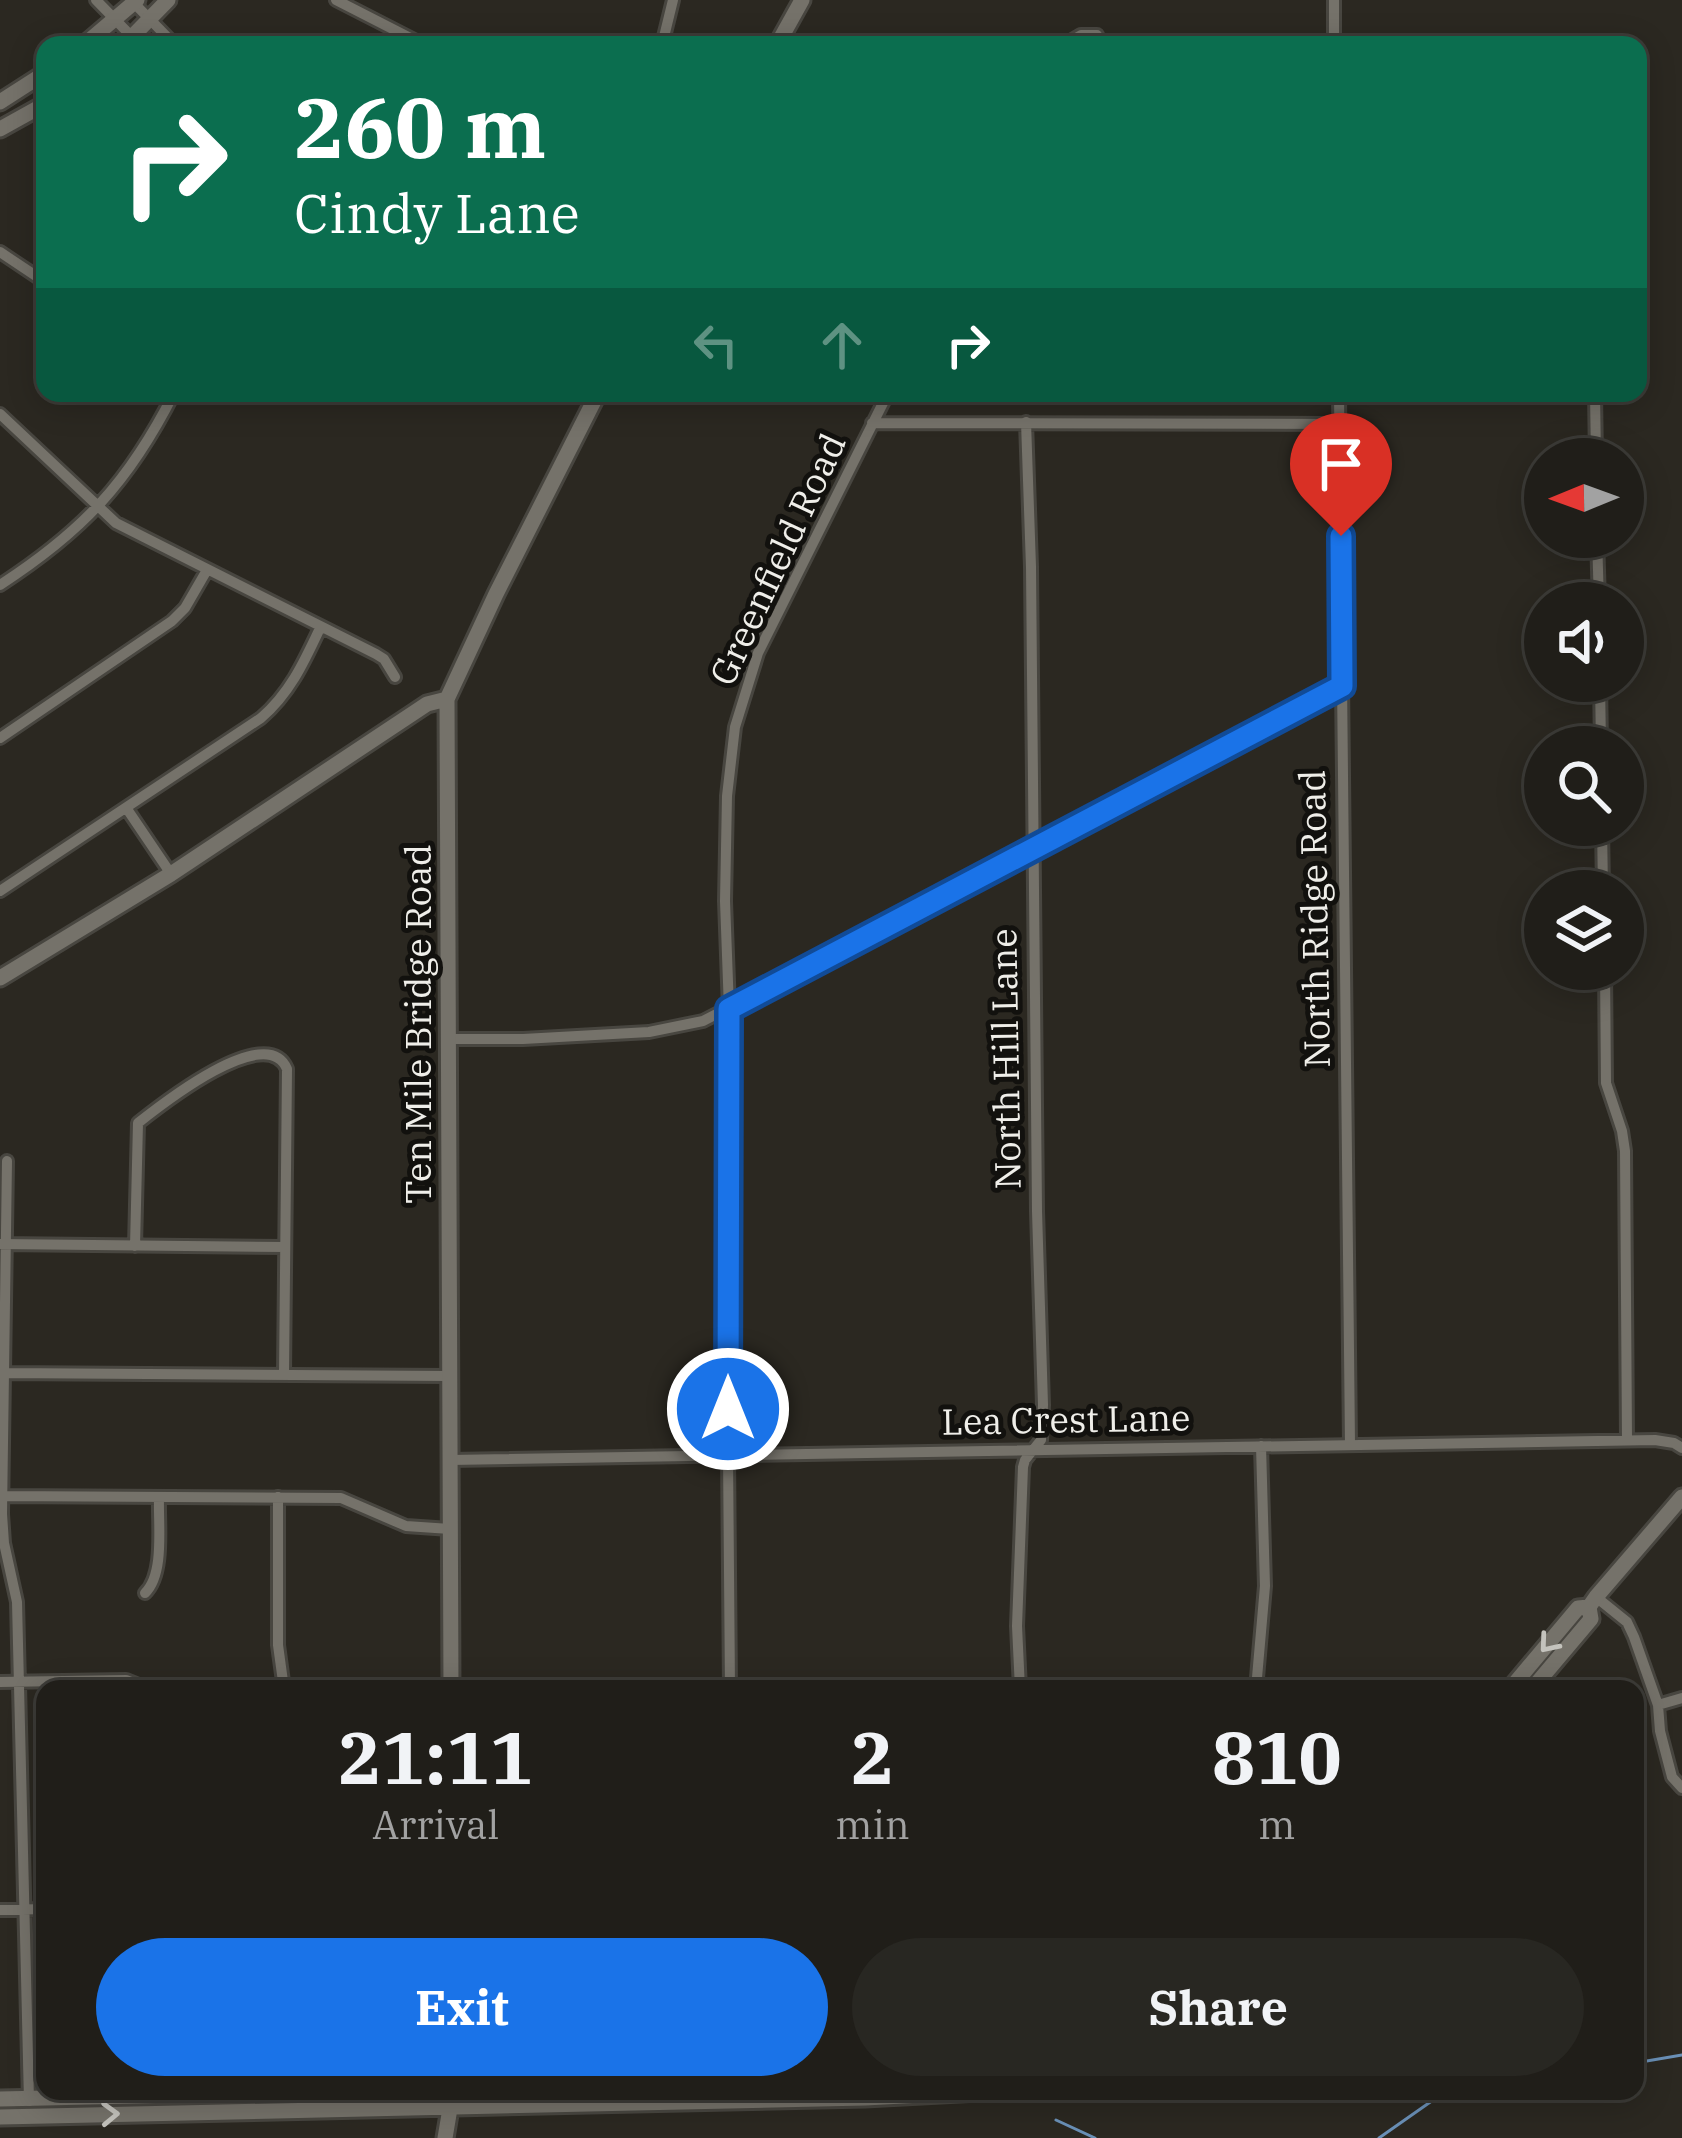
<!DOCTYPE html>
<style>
:root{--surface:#201e19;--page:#282722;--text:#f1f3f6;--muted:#a2a2a2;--line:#3d3c38;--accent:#1a73e8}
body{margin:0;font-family:"IBM Plex Serif",serif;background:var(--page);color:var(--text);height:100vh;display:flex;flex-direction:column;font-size:45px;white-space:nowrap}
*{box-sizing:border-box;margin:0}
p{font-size:39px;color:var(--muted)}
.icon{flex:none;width:66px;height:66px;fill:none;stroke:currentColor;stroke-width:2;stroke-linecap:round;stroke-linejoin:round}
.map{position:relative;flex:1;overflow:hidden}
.details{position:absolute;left:36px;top:1680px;width:1608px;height:420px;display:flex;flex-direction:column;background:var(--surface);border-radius:24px;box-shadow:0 6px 30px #0003,0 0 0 3px var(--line)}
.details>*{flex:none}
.banner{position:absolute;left:36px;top:36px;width:1611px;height:366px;border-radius:24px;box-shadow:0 6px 30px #0003,0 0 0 3px var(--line);background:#0b6e4f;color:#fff;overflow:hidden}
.needle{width:78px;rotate:269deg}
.tools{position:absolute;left:1524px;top:438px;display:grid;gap:24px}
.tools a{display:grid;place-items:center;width:120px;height:120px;border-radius:50%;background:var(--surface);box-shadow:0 6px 30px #0003,0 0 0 3px var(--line);font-size:60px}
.pin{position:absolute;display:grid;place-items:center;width:102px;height:102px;color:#fff;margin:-123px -51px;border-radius:50% 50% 50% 0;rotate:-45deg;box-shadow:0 0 12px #0007}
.pin .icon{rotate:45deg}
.me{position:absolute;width:132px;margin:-66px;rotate:0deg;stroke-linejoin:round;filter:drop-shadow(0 0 9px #0008)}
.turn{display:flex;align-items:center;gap:42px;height:252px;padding:0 60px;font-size:54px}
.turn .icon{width:156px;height:156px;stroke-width:2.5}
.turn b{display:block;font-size:84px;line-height:102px}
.lanes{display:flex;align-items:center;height:114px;padding:0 60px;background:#0003;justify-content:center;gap:60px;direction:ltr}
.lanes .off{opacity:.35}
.eta{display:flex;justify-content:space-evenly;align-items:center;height:204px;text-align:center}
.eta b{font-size:72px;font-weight:700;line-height:84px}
.button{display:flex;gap:24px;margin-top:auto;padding:24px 60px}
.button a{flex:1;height:138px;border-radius:72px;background:var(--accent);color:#fff;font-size:48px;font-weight:700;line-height:138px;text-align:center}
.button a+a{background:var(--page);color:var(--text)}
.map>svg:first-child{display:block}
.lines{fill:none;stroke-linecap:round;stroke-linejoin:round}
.stream{stroke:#6a90b7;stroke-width:3}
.street-casing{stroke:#484640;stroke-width:16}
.secondary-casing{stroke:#484640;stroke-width:21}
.street{stroke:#75726a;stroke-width:10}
.secondary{stroke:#75726a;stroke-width:15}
.oneway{stroke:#c4c3bd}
.route-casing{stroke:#114b97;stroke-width:30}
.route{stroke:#1a73e8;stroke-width:21}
.labels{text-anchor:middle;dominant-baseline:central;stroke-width:10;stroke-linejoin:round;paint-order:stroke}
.street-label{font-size:36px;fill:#efeee9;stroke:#12110e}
</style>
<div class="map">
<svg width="1682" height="2138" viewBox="0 0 1682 2138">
<rect width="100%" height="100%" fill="#2b2821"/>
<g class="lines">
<!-- stream -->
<path class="stream" d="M1635,2063l47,-8
M1056,2120l39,18
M1379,2138l67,-47"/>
<!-- street casing -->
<g class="street-casing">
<path id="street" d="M96,0l44,45
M131,0l44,45
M336,0l88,45
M1334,0v45
M662,45l11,-45
M1064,45l17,-10h16
M0,252l45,30
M1339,393l11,1052
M1595,393l1,66
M0,414l116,109 260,131 8,5 11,18
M872,423l468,1
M1597,537l2,66
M0,585c83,-54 129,-103 174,-192
M1600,681l1,66
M0,738l172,-117 13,-13 22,-38
M127,809l44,65
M1602,825l1,66
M0,891l261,-173c29,-25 43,-56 59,-90
M1605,969l1,114 16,48 3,20 2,289
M447,1039h76l126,-7 54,-11 368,-190 271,-145
M7,1161l-5,353 2,29 13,59 12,499
M0,1244l285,3
M135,1246l3,-123c24,-19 129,-102 149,-54l-3,306
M3,1373l446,3
M450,1460l1205,-20 19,3 8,5
M0,1496l341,2 65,28 44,3
M278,1497v148l6,44
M145,1593c20,-19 13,-69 14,-96
M1596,1597l31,25 7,15 24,68 2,26 12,46 10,11
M0,1682l126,-2 10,4 3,5
M730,1689l-2,-236 1,-444 -4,-108 2,-105 8,-69 23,-74 130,-260
M1020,1689l-3,-63 6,-159 2,-7 16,-20 2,-35 -6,-194 -6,-644 -5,-145
M1256,1689l9,-103 -4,-140
M1658,1705l24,-7
M0,1910l45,-1"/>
</g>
<!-- secondary casing -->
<g class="secondary-casing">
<path id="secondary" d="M84,45l53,-45
M124,45l44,-45
M777,45l25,-45
M0,102l45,-29
M0,129l45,-25
M0,978l171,-104 244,-162 12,-8 20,-5
M451,1689l-4,-990 49,-105 102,-201
M1510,1689l68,-81 11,-1
M1532,1689l59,-70 -2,-12 7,-10 86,-100
M0,2099l355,-8
M0,2117l865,-19 133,-7
M445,2138l8,-47"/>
</g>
<!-- street -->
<use href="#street" class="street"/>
<!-- secondary -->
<use href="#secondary" class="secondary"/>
</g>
<!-- one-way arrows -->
<defs><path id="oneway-chevron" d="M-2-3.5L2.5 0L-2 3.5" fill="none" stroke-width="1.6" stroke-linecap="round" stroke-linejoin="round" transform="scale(3)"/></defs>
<g class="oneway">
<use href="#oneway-chevron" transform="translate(1548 1644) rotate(130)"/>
<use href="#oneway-chevron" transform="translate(110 2114) rotate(-2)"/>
</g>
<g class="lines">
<!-- route casing -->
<g class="route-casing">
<path id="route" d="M728,1409l1,-400 613,-323 -1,-150"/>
</g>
<!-- route -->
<use href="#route" class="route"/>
</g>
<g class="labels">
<!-- street labels -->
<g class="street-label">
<text transform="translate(777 559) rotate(-65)">Greenfield Road</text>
<text transform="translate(1314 919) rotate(-91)">North Ridge Road</text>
<text transform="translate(417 1024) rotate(-90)">Ten Mile Bridge Road</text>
<text transform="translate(1005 1059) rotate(-91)">North Hill Lane</text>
<text transform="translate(1066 1419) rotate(-1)">Lea Crest Lane</text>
</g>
</g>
</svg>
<div class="tools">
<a><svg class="needle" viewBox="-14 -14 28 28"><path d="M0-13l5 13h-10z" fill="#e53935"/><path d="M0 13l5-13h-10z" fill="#a2a2a2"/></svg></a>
<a><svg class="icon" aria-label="sound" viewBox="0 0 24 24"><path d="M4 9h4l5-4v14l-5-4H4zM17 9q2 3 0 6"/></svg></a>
<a><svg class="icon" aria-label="search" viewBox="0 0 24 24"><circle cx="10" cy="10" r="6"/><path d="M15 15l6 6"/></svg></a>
<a><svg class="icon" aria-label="layers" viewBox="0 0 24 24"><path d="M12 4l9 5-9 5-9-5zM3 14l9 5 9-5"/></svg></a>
</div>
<div class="pin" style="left:1341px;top:536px;background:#d93025"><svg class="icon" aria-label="arrive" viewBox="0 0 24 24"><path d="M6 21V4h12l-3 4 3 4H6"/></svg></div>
<svg class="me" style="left:728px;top:1409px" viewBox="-20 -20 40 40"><circle r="17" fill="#1a73e8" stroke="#fff" stroke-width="3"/><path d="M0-11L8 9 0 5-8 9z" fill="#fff"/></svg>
<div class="banner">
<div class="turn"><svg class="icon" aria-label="right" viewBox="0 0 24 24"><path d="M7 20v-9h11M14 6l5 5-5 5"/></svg><div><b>260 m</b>Cindy Lane</div></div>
<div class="lanes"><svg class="icon off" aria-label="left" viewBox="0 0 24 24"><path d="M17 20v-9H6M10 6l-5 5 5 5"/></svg><svg class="icon off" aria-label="ahead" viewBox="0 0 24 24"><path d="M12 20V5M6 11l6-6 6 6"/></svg><svg class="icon" aria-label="right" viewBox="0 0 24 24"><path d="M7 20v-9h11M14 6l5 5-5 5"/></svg></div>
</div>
<section class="details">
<div class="eta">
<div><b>21:11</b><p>Arrival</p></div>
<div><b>2</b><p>min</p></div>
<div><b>810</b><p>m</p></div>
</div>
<div class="button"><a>Exit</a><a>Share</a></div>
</section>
</div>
